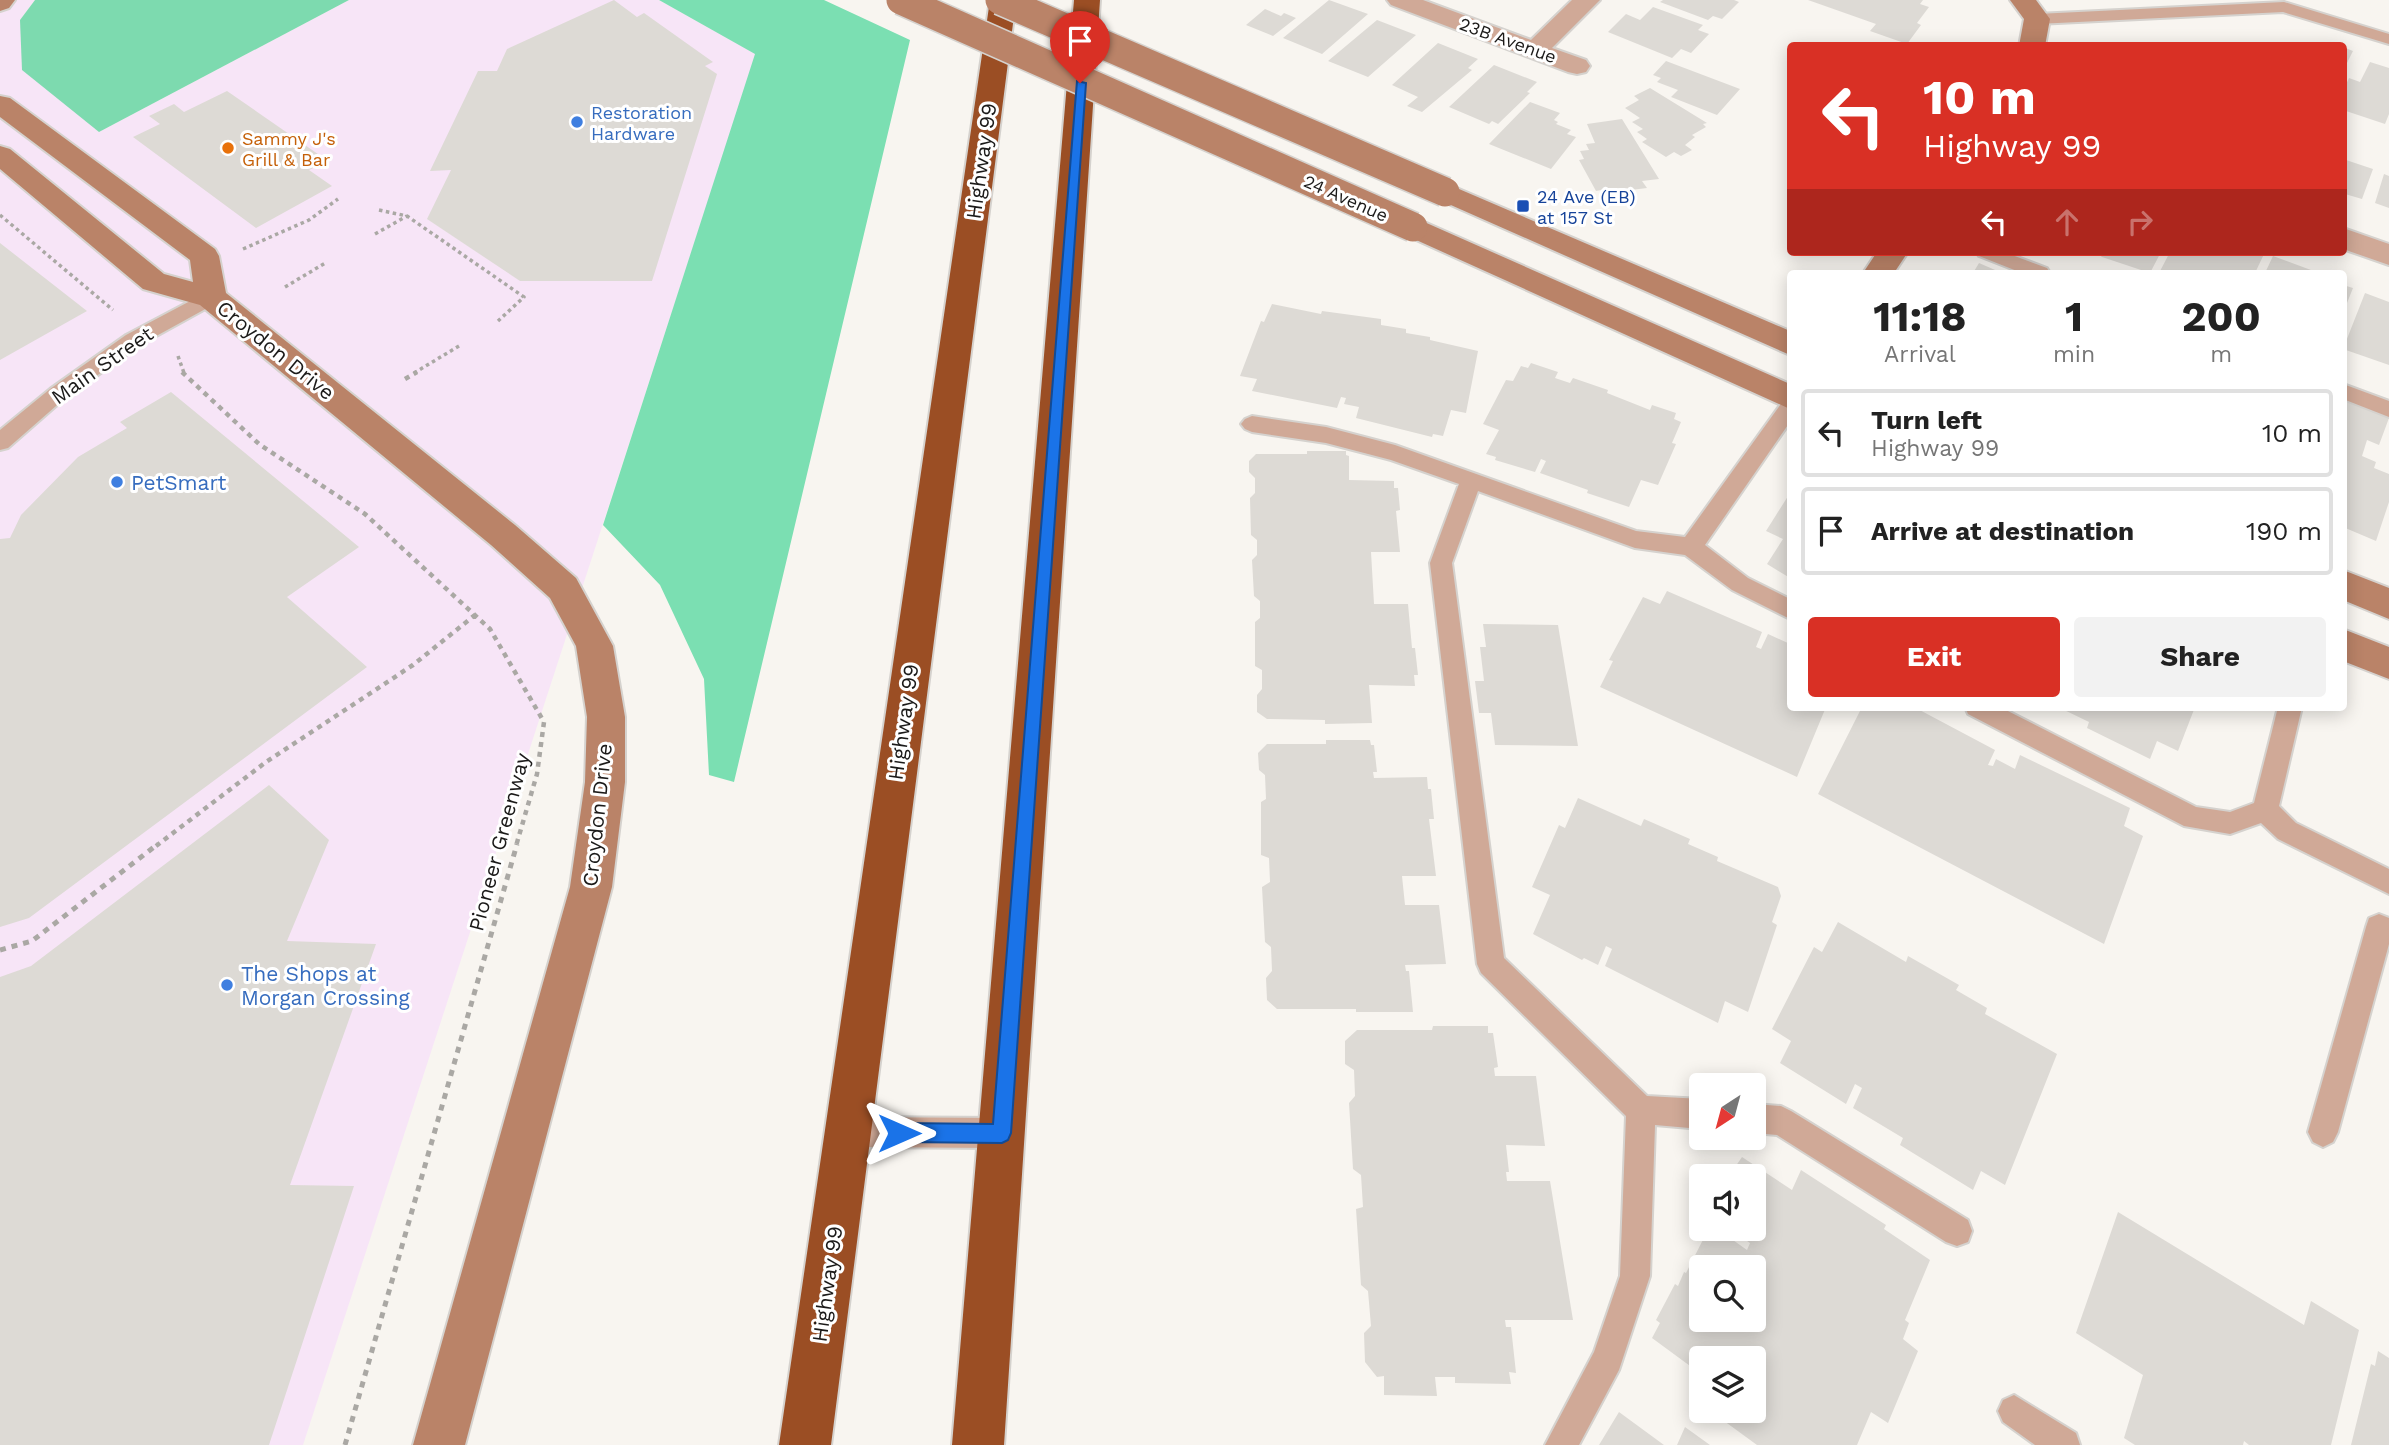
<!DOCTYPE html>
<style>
:root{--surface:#fff;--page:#f2f2f2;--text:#222;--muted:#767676;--line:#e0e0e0;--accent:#d93025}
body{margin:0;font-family:"Work Sans",sans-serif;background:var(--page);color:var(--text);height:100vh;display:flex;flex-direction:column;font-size:26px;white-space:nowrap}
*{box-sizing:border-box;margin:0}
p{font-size:23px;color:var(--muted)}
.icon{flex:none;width:38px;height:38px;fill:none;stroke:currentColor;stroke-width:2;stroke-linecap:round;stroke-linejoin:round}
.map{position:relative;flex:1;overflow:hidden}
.details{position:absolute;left:1787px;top:270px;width:560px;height:441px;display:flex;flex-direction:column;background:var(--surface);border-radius:7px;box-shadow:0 4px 18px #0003}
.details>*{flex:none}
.guide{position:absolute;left:1787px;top:42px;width:560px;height:214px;border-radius:7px;box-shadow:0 4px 18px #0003;background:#d93025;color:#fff;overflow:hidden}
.needle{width:46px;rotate:216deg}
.controls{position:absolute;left:1689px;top:1073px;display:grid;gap:14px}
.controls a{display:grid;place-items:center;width:77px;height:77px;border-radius:7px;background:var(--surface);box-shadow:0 4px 18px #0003;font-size:35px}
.pin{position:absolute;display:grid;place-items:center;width:60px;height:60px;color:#fff;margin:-72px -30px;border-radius:50% 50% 50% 0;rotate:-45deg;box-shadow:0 0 7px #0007}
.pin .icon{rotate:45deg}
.me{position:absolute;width:77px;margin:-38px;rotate:90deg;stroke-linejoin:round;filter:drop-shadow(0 0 5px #0008)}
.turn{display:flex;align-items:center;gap:24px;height:147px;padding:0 21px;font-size:32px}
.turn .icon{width:91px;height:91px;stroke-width:2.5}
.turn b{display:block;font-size:49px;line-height:60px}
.lanes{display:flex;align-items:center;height:66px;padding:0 21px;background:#0003;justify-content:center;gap:35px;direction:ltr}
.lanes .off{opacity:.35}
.eta{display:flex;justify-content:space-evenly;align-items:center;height:119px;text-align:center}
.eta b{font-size:42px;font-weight:700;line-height:49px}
.button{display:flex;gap:14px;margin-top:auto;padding:14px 21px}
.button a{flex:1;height:80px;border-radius:7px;background:var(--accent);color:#fff;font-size:28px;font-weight:700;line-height:80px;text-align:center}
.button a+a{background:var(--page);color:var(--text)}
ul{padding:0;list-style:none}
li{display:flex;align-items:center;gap:21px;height:88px;margin:0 14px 10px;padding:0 7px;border:4px solid var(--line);border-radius:7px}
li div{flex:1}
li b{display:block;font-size:26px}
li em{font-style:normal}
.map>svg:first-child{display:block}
.commercial{fill:#f7e5f7}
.green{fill:#7ddaaf}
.forest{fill:#7bdfb2}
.building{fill:#dddad5;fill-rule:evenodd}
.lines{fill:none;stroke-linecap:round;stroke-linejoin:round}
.lane-casing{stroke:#d5d2ce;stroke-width:4}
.street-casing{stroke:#d5d2ce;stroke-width:4}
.secondary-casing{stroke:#d5d2ce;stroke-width:4}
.highway-casing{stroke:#d5d2ce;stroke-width:4}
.path-far2{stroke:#aaa8a4;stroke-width:3.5;stroke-dasharray:3.5 3.5;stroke-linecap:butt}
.path-far1{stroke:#aaa8a4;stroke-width:4.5;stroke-dasharray:5 5;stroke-linecap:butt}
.path{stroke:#aaa8a4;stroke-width:5;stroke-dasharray:6 6;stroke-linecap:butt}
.lane{fill:#d0a997;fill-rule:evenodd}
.street{fill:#d0a997;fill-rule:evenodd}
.secondary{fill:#ba8368;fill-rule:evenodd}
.highway{fill:#9b4e24;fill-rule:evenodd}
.secondary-bridge-casing{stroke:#d5d2ce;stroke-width:32;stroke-linecap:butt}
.secondary-bridge{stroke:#ba8368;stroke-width:29}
.route{fill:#1a73e8;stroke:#114b97;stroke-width:2}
.shop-dot{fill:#3f7fe0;stroke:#fff;stroke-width:2.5}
.food-dot{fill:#e8710a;stroke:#fff;stroke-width:2.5}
.transit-dot{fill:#1a4fb4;stroke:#fff;stroke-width:2.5}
.labels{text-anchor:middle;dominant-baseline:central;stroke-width:6;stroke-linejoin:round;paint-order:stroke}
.far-street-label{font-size:18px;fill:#1b1a19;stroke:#fff}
.far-shop-label{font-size:18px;fill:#366cbe;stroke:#fff;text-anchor:start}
.far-food-label{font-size:18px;fill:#c56008;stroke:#fff;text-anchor:start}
.far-transit-label{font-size:18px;fill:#164399;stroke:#fff;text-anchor:start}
.street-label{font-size:21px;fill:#1b1a19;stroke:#fff}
.shop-label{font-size:21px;fill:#366cbe;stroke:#fff;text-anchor:start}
</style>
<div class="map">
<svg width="2389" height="1445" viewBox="0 0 2389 1445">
<rect width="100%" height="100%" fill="#f8f5f0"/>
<!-- commercial -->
<path class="commercial" d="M0,0h35l-15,20 79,112 250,-132h310l97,54 -453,1391h-303z"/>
<!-- green -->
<path class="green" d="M35,0h314l-250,132 -77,-62 -2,-50z"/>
<!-- forest -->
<path class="forest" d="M659,0h165l86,40 -176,742 -25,-7 -5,-96 -44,-94 -57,-60 152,-471z"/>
<!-- building -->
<path class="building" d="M614,0l23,17 7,-4 69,49 -8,4 12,8 -65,207h-132l-93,-62 24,-49 -21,1 48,-100h19l10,-22z
M1329,0l39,14 -46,40 -39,-16z
M1663,0h71l5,2 -17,17 -9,-3 -5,4 -48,-18z
M1808,0h115l-3,4 9,3 -12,16 4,2 -14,19 -37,-13 6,-7z
M1653,7l50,18 -5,5 11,4 -18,19 -10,-4 -9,9 -64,-26 18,-18 14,6z
M1265,9l16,7 3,-3 12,5 -23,18 -27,-11z
M1377,20l39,15 -48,42 -40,-16z
M1438,43l40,16 -10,9 4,2 -50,42 -15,-6 11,-9 -26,-12z
M2343,47l10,4 -8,16 -2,-1z
M1666,61l74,28 -23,26 -46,-18 7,-7 -21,-8 4,-4 -8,-3z
M2370,62l19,6v46l-4,10 -42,-14v-19l6,-13 11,4z
M1494,65l43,17 -10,10 3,1 -32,31 -6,-3 -3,3 -40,-17z
M1650,88l57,35 -4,1 3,3 -14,8 3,2 -10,8 7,5 -11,6 -7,-4 -8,5 -24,-15 5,-3 -10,-7 6,-3 -11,-7 8,-4 -15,-10 14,-8 -5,-4z
M227,91l101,70 -19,9 23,16 -76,42 -123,-91 27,-13 -11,-8 25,-12 10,8z
M1530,102l30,11 -6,7 4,2 -2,2 15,6 -4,4 9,3 -25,32 -62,-25z
M1622,119l37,60 -17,2 5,7 -32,4 -2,-4 -17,3 -17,-31 5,-1 -4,-8 9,-1 -3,-6 9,-1 -8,-19z
M2343,159l30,10 -11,30 -17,-5 -2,4z
M2384,174l5,2v32l-14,-5z
M0,243l87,68 -87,49z
M2096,252h65l-11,21 -48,-16z
M2170,252h95l-10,21h-96z
M2273,256l46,17h-54z
M1979,263l23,10h-29z
M2343,285l10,3 -10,25z
M2365,293l24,9v63l-46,-16z
M1272,304l49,10 1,-3 59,8v6l25,4v4l24,4v3l48,11 -12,62 -15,-3 -8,26 -10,-2 -1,3 -76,-19 3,-11 -15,-3 2,-6 -5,-1 -4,11 -85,-17 5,-12 -17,-3 21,-55 3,1z
M1531,363l27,9 -3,6 15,5 3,-5 35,12 -1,3 43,17 2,-5 24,8 -2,6 7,3 -9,21 4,1 -18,41 -17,-5 -12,27 -42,-14 1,-3 -48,-17 6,-12 -5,-2 -6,13 -40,-12 1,-3 -10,-3 13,-24 -16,-6 23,-44 7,1 8,-15 7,2z
M171,392l188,155 -72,50 80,70 -338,251 -29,9v-388l10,-1 11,-23 57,-58 49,-29 -7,-6z
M2348,401l41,17 -10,27 -12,-5 -5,16 14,6 -2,6 15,6v28l-13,39 -33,-14v-114z
M1307,451h39v4l3,1v24l45,1v7h4l2,22 -4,1 4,41h-29l3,52h34l4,44h3l3,27h-4l1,11 -46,-1 3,38 -47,1v-4l-58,-1 -10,-7v-17l5,-6v-19l-7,-4v-44l5,-4v-17l-6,-5 -2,-36 5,-5v-15l-6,-5 -1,-37 5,-5v-15l-6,-6v-11l7,-7h51z
M1790,493v85l-23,-14 16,-25 -17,-8z
M1667,591l95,41 -6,15 5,2 7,-15 22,10v63h36l-29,70 -197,-90 13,-26 -4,-1 34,-63 17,7z
M1483,624l75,1 20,121 -83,-1 -4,-32h-12l-4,-32h9l-4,-34h6z
M1862,707l23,3 1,-3h28l81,43 -7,15 5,1 3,-7 19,10 5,-14 110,53 -6,18 19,10 -39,108 -286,-150z
M2058,707h137l-17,44 -21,-10 -7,18 -63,-31 2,-6z
M1326,740h44l1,5h3l3,27h-4l1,6 53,-1 1,12h3l3,30h-5l7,57h-34l3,29h34l7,59 -41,1 1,6h3l4,41h-57v-3h-79l-10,-9 -1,-22 6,-7 -1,-24 -6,-5 -3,-55 8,-5 -1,-24 -8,-3v-53l5,-3 -1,-24 -6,-5 -1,-17 9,-9h59z
M269,785l60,55 -42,101 89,3 -86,241 64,1 -85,259h-269v-468l31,-11z
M1578,798l63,28 3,-7 46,20 -2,5 30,13 -1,4 61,26 3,9 -9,26 5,3 -29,87 -23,-11 -7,22 -113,-57 7,-17 -6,-3 -8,19 -14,-7 -2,2 -49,-26 17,-39 -18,-8 27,-62 6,3z
M1838,922l68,40 2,-6 51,29 -3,5 31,18 -2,6 72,40 -52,131 -24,-14 -8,19 -73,-45 3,-7 -50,-30 9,-20 -7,-4 -9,20 -66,-41 11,-22 -19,-12 42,-82 8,5z
M1433,1026h55v7h5l5,34 -4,1 1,8h41l9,70 -39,-1 3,27h-3l1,9h43l23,139h-68l1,7h5l5,46 -7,-1 2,12 -56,-1v-6h-20l2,19 -53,-1v-19l-7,1 -12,-15 -1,-29 7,-7 -3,-35 -7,-6 -5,-76 7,-2 -2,-32 -8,-6 -4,-66 6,-7 -1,-26 -9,-6v-23l12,-11h75z
M1742,1157l50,33 9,-20 85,55 -2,4 46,31 -25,60 4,3 -6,16 15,12 -30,72 -17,-11 -14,33h-100l-48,-35h45v-52h-53v16l-49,-36 8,-15 -4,-3 19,-36 3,2 6,-14 2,1 23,-45h7l31,22 3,-7 -22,-15h26v-52h-25zM1701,1267h53v53h-53z
M2118,1212l186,113 7,-24 48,29 -28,115h-82l-5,-4 -1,4h-108l-11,-7 19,-63 -67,-42z
M2378,1351l11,7v87h-38l20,-81 4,2z
M1619,1412l45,33h-65z
M1685,1427l25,18h-33z"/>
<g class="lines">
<!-- lane casing -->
<g class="lane-casing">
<path id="lane" d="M2284,2l105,32v10l-106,-32 -246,12 -8,-5 8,-5z
M1976,252h28l43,16 3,5h-28l-43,-17z
M211,290l7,2 3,5 -3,5 -78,43 -76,54 -56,49 -8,2v-20l50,-41 76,-54z
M2343,384l46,17v16l-46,-18z
M1790,399v23l-85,123 43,33 42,21v20l-58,-29 -47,-35 -50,-7 -157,-57 -26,72 52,395 143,138 54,3v30l-46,-4 -5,151 -31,94 -40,75h-34l49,-93 26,-76 6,-160 -145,-143 -4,-9 -47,-401 29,-79 -68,-24 -65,-17 -74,-11 -7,-3 -4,-5 4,-5 7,-3 74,11 69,18 241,86 49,6 98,-136z
M1965,707h35l196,100 34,5 24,-9 24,-96h24l-23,99 17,17 93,46v25l-111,-55 -17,-16 -31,11 -46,-8 -216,-112z
M2379,914l10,4v26l-51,188 -5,10 -10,5 -10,-5 -5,-10 58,-205 3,-9z
M1754,1104l27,2 10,5 177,109 4,11 -4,11 -11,4 -11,-4 -169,-107 -23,-2z
M847,1117l155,1 10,5 5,10 -5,10 -10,5 -155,-1 -10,-5 -5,-10 5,-10z
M2014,1395l62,38 4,12h-45l-32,-23 -5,-11 5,-11z"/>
</g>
<!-- street casing -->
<g class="street-casing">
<path id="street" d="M1387,0h36l108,40 41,-40h28l-48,48 34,12 4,6 -4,6 -9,2 -9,-2 -177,-67z
M2343,228l46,16v21l-46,-16z"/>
</g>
<!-- secondary casing -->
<g class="secondary-casing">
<path id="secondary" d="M0,0h15l-6,8 -9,3z
M2010,0h26l14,19 -5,27h-26l5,-27z
M0,96l10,2 205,151 4,7 7,37 289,232 61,53 37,68 12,71v65l-13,105 -147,558h-52l157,-558 15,-105 2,-65 -11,-71 -26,-48 -59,-53 -291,-240 -57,-16 -143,-120v-23l10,3 154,125 29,8 -3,-22 -190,-143z
M1445,183l345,148v24l-355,-157 -4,-6 4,-6z
M1413,217l377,167v25l-387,-175 -5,-7 5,-7z
M1877,252h31l-14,21h-31z
M2343,570l46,18v31l-46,-19z
M2343,629l46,18v32l-46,-18z"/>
</g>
<!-- highway casing -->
<g class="highway-casing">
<path id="highway" d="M990,0h26l-185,1445h-52z
M1074,0h26l-96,1445h-52z"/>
</g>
<!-- path-far2 -->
<path class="path-far2" d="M379,210l28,6 117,81 -26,24
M0,215l113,95
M375,234l32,-18
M243,249l66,-29 29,-21
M285,287l42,-25
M178,356l6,17
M414,373l45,-27"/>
<!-- path-far1 -->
<path class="path-far1" d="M182,372l77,72 106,70 125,115 54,93 -7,52 -21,72
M405,379l12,-7
M156,846l110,-84 147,-97 62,-50"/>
<!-- path -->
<path class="path" d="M0,950l32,-9 126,-97
M345,1445l172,-601"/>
<!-- lane -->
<use href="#lane" class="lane"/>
<!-- street -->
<use href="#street" class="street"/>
<!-- secondary -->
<use href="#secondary" class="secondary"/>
<!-- highway -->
<use href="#highway" class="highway"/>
<!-- secondary-bridge casing -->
<g class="secondary-bridge-casing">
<path id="secondary-bridge" d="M901,0l512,227
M1000,0l445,192"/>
</g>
<!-- secondary-bridge -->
<use href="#secondary-bridge" class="secondary-bridge"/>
</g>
<!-- route -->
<path class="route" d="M1077,81l9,2 -75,1050 -3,7 -6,3 -103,-1 -7,-3 -3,-6 3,-7 7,-3 94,1z"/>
<!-- markers -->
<g class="shop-dot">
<circle cx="577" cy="122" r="7"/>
<circle cx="117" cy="482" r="7"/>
<circle cx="227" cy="985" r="7"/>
</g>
<circle class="food-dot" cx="228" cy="148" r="7"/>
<rect class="transit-dot" x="1516" y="199" width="14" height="14" rx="3.5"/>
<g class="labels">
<!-- far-street labels -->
<g class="far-street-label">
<text transform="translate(1508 40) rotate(20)">23B Avenue</text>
<text transform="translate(1346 198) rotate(24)">24 Avenue</text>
</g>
<!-- far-shop labels -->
<g class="far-shop-label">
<text x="591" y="112">Restoration<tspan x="591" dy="21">Hardware</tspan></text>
</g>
<!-- far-food labels -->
<g class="far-food-label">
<text x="242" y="138">Sammy J's<tspan x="242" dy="21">Grill &amp; Bar</tspan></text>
</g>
<!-- far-transit labels -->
<g class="far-transit-label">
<text x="1537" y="196">24 Ave (EB)<tspan x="1537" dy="21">at 157 St</tspan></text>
</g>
<!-- street labels -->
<g class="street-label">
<text transform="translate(981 161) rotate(-82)">Highway 99</text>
<text transform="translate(276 350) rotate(39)">Croydon Drive</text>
<text transform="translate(102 365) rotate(-35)">Main Street</text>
<text transform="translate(903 722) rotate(-82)">Highway 99</text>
<text transform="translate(597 815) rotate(-84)">Croydon Drive</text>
<text transform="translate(499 842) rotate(-75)">Pioneer Greenway</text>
<text transform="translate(827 1284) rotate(-82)">Highway 99</text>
</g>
<!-- shop labels -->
<g class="shop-label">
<text x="131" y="482">PetSmart</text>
<text x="241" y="973">The Shops at<tspan x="241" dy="24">Morgan Crossing</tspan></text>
</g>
</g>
</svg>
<div class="controls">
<a><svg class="needle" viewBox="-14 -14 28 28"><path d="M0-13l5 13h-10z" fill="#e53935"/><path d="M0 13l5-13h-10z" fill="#767676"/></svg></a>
<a><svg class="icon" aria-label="sound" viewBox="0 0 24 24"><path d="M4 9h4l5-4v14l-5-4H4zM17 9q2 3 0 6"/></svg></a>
<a><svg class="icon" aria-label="search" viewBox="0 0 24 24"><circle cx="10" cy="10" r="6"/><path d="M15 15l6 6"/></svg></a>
<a><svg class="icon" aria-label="layers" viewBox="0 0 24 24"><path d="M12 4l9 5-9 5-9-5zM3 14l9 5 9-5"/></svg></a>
</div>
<div class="pin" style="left:1080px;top:83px;background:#d93025"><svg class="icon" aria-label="arrive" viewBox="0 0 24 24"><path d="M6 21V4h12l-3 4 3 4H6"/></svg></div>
<svg class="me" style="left:899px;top:1133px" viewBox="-20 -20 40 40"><path d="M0-17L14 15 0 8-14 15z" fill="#1a73e8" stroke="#fff" stroke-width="4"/></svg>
<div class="guide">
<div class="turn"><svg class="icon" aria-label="left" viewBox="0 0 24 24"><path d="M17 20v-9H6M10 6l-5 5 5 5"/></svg><div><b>10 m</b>Highway 99</div></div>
<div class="lanes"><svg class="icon" aria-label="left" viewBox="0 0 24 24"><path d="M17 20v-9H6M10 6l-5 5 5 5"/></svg><svg class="icon off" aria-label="ahead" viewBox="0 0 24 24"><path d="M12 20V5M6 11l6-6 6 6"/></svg><svg class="icon off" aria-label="right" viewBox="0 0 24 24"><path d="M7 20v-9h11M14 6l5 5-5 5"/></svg></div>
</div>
<section class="details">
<div class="eta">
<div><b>11:18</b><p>Arrival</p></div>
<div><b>1</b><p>min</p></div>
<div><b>200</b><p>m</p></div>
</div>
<ul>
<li><svg class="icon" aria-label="left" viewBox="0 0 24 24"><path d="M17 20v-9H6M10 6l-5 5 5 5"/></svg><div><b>Turn left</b><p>Highway 99</p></div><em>10 m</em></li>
<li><svg class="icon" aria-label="arrive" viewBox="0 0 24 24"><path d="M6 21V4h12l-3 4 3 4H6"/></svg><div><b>Arrive at destination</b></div><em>190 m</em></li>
</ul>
<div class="button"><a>Exit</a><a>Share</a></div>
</section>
</div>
